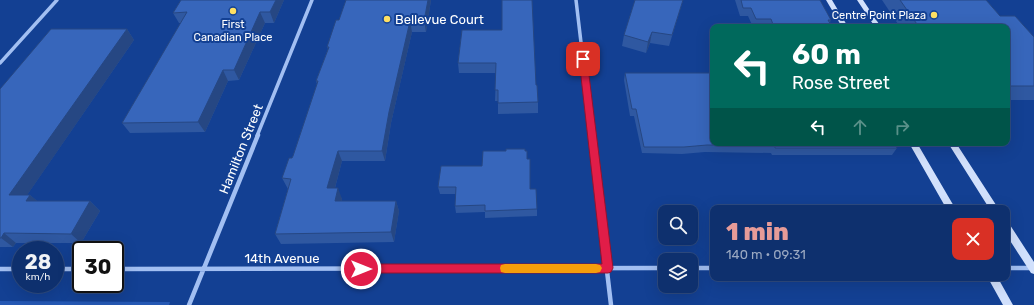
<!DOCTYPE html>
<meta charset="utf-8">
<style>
:root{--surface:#0e306e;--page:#173873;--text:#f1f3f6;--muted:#9ba9c2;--line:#2e4b81;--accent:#e69b98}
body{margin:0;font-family:Rubik,sans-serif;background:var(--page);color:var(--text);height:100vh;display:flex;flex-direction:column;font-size:15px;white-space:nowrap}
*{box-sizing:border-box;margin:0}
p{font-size:13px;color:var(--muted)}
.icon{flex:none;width:22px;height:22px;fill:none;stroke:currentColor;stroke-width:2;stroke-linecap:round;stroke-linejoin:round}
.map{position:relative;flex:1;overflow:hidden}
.details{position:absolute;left:710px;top:205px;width:300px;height:76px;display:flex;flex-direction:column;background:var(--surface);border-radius:8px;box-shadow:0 4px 16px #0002,0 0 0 1px var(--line)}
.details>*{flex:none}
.guide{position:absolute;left:710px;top:24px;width:300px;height:122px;border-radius:8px;box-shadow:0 4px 16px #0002,0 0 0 1px var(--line);background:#00695c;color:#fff;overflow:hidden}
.buttons{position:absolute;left:658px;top:205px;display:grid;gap:8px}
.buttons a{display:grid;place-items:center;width:40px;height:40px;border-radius:8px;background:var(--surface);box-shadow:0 4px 16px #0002,0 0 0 1px var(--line);font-size:20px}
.speed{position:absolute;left:12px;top:241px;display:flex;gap:8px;font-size:20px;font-weight:700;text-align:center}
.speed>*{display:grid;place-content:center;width:52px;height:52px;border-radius:50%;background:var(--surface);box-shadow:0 4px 16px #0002,0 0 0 1px var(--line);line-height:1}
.speed small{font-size:10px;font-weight:400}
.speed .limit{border:2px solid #111;border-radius:6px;background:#fff;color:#111}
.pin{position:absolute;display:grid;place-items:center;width:34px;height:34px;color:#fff;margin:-17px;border-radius:8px;box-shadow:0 2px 6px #0006}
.me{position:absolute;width:44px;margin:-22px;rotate:90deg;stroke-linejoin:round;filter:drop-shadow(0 0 3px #0008)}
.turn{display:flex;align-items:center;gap:14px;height:84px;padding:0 16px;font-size:18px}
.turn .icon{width:52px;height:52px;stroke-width:2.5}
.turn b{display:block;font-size:28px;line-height:34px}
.lanes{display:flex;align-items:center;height:38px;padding:0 16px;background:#0003;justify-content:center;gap:20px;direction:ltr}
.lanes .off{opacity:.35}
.round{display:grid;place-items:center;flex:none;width:42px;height:42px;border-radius:8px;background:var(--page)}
.headline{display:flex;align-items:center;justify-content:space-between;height:68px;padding:0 16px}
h1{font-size:24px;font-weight:800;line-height:30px;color:var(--accent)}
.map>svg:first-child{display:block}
.green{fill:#2558b3}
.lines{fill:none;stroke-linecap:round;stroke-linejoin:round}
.minor-far1{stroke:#a2bff2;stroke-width:3.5}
.minor{stroke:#a2bff2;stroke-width:4.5}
.secondary{fill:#d1e0fc;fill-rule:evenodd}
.wall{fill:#2f58a1}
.shaded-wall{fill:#264783}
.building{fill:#3766bb;stroke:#264783}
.route{fill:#e11d48;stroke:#92132f}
.slow{fill:#f59e0b}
.poi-dot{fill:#ffe063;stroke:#134093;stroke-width:1.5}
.labels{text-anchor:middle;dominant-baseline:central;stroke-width:4;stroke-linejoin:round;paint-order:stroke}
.far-poi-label{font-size:11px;fill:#fff;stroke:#134093;text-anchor:end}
.poi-label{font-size:13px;fill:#fff;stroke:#134093;text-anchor:start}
.street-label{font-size:13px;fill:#fff;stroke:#134093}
</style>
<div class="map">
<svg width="1034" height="305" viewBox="0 0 1034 305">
<rect width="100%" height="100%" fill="#134093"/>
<!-- green -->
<path class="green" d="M0,301l170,1 -1,3h-169z"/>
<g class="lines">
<!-- minor-far1 -->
<path class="minor-far1" d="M576,0l16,136
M0,63l57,-63
M257,136l55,-136"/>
<!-- minor -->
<path class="minor" d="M591,135l20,170
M691,268h22
M1007,268h27
M0,269h21
M55,269h26
M115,269l550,-1
M189,305l69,-170"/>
<!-- secondary -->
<path class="secondary" d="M826,0h6l16,27h-6z
M857,0h6l18,27h-6z
M909,143h8l38,65h-9z
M948,143h8l42,65h-9z
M1007,224l3,1 24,37v12l-3,-1 -24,-37z
M988,278h10l15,27h-10z"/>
</g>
<!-- wall -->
<path class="wall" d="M181,0h103l-10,23h-9l-26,57 -11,1 -23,51 -75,1 -8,-10 59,-100h-2l-6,-10z
M346,0h85l-5,32h-14l-21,91 -6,38h-43l-7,27 7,11v2h54l3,10 -5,31 -113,2 -6,-10 13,-45 -6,-11 11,-22 24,-72 -1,-3 12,-32 -1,-2 12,-27z
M635,0h48l-14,46 -19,-3 -4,10 -24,-7 2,-11z
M735,0h85l11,20 -1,2 2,5h-79l-5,-11h-8z
M882,0h104l14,16 34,21v63h-27v-73h-107z
M127,29l7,11 -107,155h3l7,6h53l10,10 -19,32h-65l-3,4h-13v-158z
M462,30l74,55 2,17v11l-40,1v-13h-3l1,-28h-37l-1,-10z
M625,73l88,70 184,5 -5,7h-120l-1,-2 -66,-1 -23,2 -40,-1 -8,-37h-4l-6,-36z
M506,151h19l2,8 3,30 7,20v7l-52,2v-6l-29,1 -1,-7 1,-12h-16l-2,-7 44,-21z"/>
<!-- shaded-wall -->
<path class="shaded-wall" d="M276,0h8l-10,23 -4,-11z
M428,0h3l-5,32 -2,-11z
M260,12l5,11 -26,57 -5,-10z
M410,21l2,11 -21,91 -6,38 -3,-10 7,-39z
M127,29l7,11 -113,164 -12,-9z
M652,32l-2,11 -4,10 2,-11z
M223,70l5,11 -23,51 -7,-10z
M338,151l4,10 -10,38 -5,-11z
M338,188l4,11 -2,13 -5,-11z
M30,195l11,9 -15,-3z
M90,201l10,10 -19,32 -10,-9z
M396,201l3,10 -5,31 -3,-10z
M4,233l12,10 -3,4 -12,-9z"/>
<!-- building -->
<path class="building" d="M181,0h95l-6,12h-10l-26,58h-11l-25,52 -76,1 65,-111 -14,1z
M346,0h82l-4,21h-14l-21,91 -7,39h-44l-11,37h11l-3,13h61l-5,31 -116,2 16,-55 -9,-1 7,-20h3l1,-2 25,-75h-2l13,-34h-2l9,-27h3z
M502,0h30l4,85h1l1,17 -40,1v-13h-3l1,-27h-38l4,-33h40z
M635,0h48l-11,35 -20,-3 -4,10 -24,-7z
M741,0h79l11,20h-3l4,7h-58l-3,-8h-15l-5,-11h-8z
M900,0h86l14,16h15l19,21v49h-27v-59h-88z
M51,29h76l-118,166h21l-4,6h64l-19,33 -67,-1 -3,5h-1v-149z
M625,73h86l2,6v64h181l3,5h-122v-2l-68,-1 -23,2h-40l-8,-38h-4z
M506,149h19v2h2v8h3v30h6l1,20 -52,2v-6l-30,1 1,-19h-18l3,-21h41l1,-15h23z"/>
<!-- route -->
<path class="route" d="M583,56l4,3 26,209 -2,4 -3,1h-247l-4,-1 -1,-3 1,-4 4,-1h241l-23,-205z"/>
<!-- slow -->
<path class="slow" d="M505,264h91l4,1 2,3 -2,4 -4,1h-91l-4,-1 -1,-4 1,-3z"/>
<!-- markers -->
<g class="poi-dot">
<circle cx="233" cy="11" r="4"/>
<circle cx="934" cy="15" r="4"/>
<circle cx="387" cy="19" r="4"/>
</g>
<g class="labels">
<!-- far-poi labels -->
<g class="far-poi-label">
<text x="926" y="15">Centre Point Plaza</text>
<text x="233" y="24" text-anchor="middle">First<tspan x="233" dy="13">Canadian Place</tspan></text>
</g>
<!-- poi labels -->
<g class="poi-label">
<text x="395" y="19">Bellevue Court</text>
</g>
<!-- street labels -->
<g class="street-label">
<text transform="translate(241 149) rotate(-68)">Hamilton Street</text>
<text x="282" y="258">14th Avenue</text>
</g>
</g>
</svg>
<div class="buttons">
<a><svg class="icon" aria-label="search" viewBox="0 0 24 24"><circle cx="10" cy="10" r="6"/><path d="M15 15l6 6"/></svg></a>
<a><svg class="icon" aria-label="layers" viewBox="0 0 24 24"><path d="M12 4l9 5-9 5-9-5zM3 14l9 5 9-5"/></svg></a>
</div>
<div class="speed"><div>28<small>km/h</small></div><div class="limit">30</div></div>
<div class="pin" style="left:583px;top:59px;background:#d93025"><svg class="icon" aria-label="arrive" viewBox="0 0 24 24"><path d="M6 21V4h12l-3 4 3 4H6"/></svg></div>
<svg class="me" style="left:361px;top:269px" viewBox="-20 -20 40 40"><circle r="17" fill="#e11d48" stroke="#fff" stroke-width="3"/><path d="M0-11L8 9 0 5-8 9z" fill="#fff"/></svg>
<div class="guide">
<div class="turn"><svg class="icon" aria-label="left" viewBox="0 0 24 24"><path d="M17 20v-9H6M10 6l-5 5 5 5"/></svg><div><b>60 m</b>Rose Street</div></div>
<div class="lanes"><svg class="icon" aria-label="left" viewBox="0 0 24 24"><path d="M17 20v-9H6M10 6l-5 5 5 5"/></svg><svg class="icon off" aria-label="ahead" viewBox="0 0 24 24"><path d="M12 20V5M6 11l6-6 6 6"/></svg><svg class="icon off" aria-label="right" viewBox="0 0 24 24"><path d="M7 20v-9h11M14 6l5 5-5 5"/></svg></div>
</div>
<section class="details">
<div class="headline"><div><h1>1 min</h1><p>140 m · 09:31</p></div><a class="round" style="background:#d93025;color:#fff"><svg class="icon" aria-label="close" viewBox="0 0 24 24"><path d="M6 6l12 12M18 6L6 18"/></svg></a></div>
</section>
</div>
